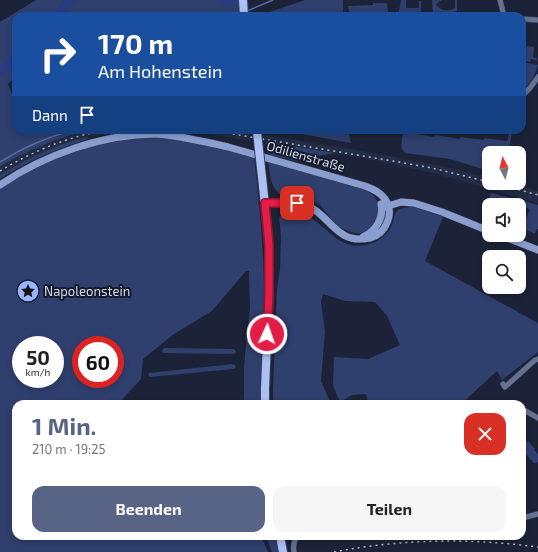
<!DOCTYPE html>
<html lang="de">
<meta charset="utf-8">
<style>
:root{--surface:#fff;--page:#f6f6f6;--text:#222;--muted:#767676;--accent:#586485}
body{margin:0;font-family:"Exo 2",sans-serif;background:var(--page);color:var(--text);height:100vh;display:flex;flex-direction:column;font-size:15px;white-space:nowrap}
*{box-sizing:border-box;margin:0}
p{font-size:13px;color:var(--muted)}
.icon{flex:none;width:22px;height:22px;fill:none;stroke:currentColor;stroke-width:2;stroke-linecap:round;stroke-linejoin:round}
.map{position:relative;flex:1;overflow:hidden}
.side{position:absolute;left:12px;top:400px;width:514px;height:140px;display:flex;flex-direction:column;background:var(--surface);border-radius:12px;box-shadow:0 2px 6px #0003}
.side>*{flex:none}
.banner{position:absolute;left:12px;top:12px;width:514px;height:122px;border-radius:12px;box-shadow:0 2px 6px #0003;background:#1a4fa0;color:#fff;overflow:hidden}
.needle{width:26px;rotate:353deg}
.controls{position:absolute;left:482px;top:146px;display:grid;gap:8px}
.controls a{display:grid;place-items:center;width:44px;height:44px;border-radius:8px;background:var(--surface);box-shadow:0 2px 6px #0003;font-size:20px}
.speed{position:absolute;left:12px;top:336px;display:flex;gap:8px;font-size:20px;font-weight:700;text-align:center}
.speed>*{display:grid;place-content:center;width:52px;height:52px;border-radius:50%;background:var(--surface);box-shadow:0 2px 6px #0003;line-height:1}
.speed small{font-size:10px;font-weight:400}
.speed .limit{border:6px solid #d22;background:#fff;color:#111}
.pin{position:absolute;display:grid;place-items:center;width:34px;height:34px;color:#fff;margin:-17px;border-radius:8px;box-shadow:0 2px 6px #0006}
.me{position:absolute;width:44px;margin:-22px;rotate:3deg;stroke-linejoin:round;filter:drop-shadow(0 0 3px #0008)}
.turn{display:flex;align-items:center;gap:14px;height:84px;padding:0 20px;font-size:18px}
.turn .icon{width:52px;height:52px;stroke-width:2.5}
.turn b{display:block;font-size:28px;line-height:34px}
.then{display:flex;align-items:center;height:38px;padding:0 20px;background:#0003;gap:8px;font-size:15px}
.round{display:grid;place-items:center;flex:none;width:42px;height:42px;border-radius:12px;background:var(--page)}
.headline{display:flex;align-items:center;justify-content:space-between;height:68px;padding:0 20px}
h1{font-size:24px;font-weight:700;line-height:30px;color:var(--accent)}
.button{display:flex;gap:8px;margin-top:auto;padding:8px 20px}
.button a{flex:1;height:46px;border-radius:12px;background:var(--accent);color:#fff;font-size:16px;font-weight:700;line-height:46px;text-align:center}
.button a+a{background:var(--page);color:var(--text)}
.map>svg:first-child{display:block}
.built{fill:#222c46}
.green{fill:#2f3f6e;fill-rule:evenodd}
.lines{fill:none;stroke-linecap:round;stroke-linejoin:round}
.stream{stroke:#5c6b9e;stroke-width:1.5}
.river{stroke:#293c7f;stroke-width:9}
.minor-casing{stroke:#394054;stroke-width:6}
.secondary-casing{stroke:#394054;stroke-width:8}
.primary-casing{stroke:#394054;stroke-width:10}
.minor{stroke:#657291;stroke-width:5}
.secondary{stroke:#8a9ed0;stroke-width:7}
.primary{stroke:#acc0f5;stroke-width:8}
.rail{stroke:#b5bac9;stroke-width:1.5;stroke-dasharray:2 4;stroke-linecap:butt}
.primary-bridge-casing{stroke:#394054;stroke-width:10;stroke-linecap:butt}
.primary-bridge{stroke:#acc0f5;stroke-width:8}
.route-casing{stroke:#92132f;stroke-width:10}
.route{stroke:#e11d48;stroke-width:7}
.labels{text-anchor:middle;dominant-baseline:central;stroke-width:4;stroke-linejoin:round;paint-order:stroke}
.street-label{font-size:13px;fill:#d4d9e7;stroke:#131a2e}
.poi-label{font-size:13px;fill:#d4d9e7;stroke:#131a2e;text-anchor:start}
</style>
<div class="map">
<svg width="538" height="552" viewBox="0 0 538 552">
<rect width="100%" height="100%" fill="#1c2338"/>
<!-- built -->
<path class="built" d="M90,130h44l-29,4 -26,5 -31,11 -33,16 -15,9v-8l13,-8 30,-14 33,-11z
M170,130h59l21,4 1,7 -58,-9z
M265,135l92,15 95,18 37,10v5h19l30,8v12l-101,-29 -78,-17 -93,-15z"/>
<!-- green -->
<path class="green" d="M36,0h202l1,16h-223v60l-8,8 8,21v25h74c-32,8 -63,20 -90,37v-145z
M305,0h38v14l-5,2h-80z
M401,0h5v8h13v-7h2v13h-5v2h-18z
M432,0h10l-6,4c4,7 11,8 19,4v-8h2v11l-5,1 -1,2h-18z
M373,3h14l1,9 -5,1 -1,3h-31l-2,-5 -1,-5 25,-1z
M522,45l12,2 -1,10 4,1v3l-6,-2 -1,3 -8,-1z
M522,62l16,3c-3,11 -9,19 -16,28z
M280,130h68l3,13z
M404,130h5v3l25,4 1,-2 25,4v-2l24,3v-2l23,3 2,-8h3l-4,20h-19v18l-39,-12 -45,-6c-6,-5 -3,-16 -1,-23z
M87,137l1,2 -3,1c-30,10 -58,21 -85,39v-4c26,-16 56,-31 87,-38z
M157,137l54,7 43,12c5,46 10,92 10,138 1,37 -5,73 -3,110h-17v-38l6,-58 -1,-37h-3l-34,40 -38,23 -31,25 -2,20 -23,25h-102v132h245l7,16h-268v-364l43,-26 44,-15 32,-7zM21,345h34v34h-34zM81,345h34v34h-34z
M266,142l69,11 -23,4 -12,5 -32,-8z
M268,160l96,29c2,2 6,3 8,5 14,13 4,42 -17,39 -12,-2 -20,-9 -27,-18 -3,-3 -5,-7 -8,-10 -12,-9 -27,-9 -41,-11 -10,-11 -9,-20 -11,-34z
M491,193l47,12v24h-1l-2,5 -13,-6 8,-19 -8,-3 -3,5v-6h-16l2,-4 -8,-4 -5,8h-3l2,-6 -2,-1z
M416,207l27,10 -18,44 113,62v29l-36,28 -5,-9 -36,33h-92l-3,-10 -14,1 -12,7 -7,-16 1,-29 34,2 32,-14 -13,-29 -12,-14 -30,-1 -22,-7 -2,8 4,29 -4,50 10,23h-58v-16l4,-100 3,-19 1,-33 -2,-19c28,-20 45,20 69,27 16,5 35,-2 43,-17 3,-5 2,-13 7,-17 5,-3 12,-3 18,-3z
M164,348l70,1 2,3 -2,2 -71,-1 -1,-3z
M233,364l3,2 -2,3 -84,8 -2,-2 1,-2z
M528,441l7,8 -1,1 4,4v8l-2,1h-2l-12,-13v-3z
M266,536h10l3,16h-7z"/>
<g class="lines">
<!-- stream -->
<path class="stream" d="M247,11l26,-11
M236,16l4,-3
M0,162c22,-14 48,-25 73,-32"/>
<!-- river -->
<path class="river" d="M222,0l14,2 6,-2
M56,16l14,-16
M0,72l5,-4 11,-11"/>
<!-- minor casing -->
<g class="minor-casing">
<path id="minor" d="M500,0l4,16
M522,19l16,1
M522,96l8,-8 8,-11
M503,384l2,3 30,-27 3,-1
M522,409l16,9
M522,518l16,-4
M294,552c-1,-5 0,-12 3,-16"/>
</g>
<!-- secondary casing -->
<g class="secondary-casing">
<path id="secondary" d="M0,185c44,-30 102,-51 156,-51 8,0 16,2 24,3 16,3 32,6 48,10l137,39c8,3 15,6 20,13 10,14 1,35 -15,39 -34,7 -39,-22 -62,-32 -13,-6 -29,-3 -43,-3
M382,208l19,-6 13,1 28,9 47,19
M500,235l38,15
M363,237c13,-6 21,-19 18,-33"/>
</g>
<!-- primary casing -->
<g class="primary-casing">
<path id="primary" d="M243,0l1,16
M263,186l6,59v51l-4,92v16
M280,536l3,16"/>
</g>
<!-- minor -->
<use href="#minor" class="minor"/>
<!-- secondary -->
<use href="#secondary" class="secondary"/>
<!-- primary -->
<use href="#primary" class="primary"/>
<!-- rail -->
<path class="rail" d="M209,130l184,31 39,7 57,14
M0,171c33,-20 69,-35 108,-41
M495,183l43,12
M334,552c67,-13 136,-14 204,-5"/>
<!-- primary-bridge casing -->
<g class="primary-bridge-casing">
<path id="primary-bridge" d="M257,132l6,54"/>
</g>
<!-- primary-bridge -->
<use href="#primary-bridge" class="primary-bridge"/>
</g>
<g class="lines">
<!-- route casing -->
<g class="route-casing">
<path id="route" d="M267,334l2,-38v-51l-4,-42h32"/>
</g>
<!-- route -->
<use href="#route" class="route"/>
</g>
<!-- icons -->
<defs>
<g id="sight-disc" transform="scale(1.15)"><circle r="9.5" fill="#9ab5fd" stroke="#131a2e"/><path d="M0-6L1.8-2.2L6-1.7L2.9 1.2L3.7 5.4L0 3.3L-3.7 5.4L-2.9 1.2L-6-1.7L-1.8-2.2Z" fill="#111"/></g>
</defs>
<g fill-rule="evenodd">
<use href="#sight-disc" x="28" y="291"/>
</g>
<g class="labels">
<!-- street labels -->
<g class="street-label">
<text transform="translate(306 156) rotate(16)">Odilienstraße</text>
</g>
<!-- poi labels -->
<g class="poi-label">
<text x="44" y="291">Napoleonstein</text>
</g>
</g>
</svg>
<div class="controls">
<a><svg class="needle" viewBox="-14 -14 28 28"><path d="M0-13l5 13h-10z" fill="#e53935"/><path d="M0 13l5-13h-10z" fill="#767676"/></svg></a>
<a><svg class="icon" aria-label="sound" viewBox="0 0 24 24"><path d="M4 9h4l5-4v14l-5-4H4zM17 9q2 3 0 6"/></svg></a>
<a><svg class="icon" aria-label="search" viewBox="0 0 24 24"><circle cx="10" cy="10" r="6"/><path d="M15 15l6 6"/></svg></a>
</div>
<div class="speed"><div>50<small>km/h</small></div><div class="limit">60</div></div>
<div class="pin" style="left:297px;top:203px;background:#d93025"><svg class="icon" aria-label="arrive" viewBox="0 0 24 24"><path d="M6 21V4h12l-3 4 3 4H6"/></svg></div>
<svg class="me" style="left:267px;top:334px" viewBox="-20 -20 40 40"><circle r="17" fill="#e11d48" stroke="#fff" stroke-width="3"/><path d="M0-11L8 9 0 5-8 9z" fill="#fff"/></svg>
<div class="banner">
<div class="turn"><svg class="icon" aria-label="right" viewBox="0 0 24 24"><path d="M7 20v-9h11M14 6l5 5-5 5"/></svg><div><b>170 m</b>Am Hohenstein</div></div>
<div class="then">Dann<svg class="icon" aria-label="arrive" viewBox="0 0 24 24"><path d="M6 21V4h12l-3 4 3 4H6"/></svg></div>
</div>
<section class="side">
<div class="headline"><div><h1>1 Min.</h1><p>210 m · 19:25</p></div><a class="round" style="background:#d93025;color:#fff"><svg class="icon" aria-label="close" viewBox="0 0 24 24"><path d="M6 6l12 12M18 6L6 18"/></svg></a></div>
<div class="button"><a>Beenden</a><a>Teilen</a></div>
</section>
</div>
